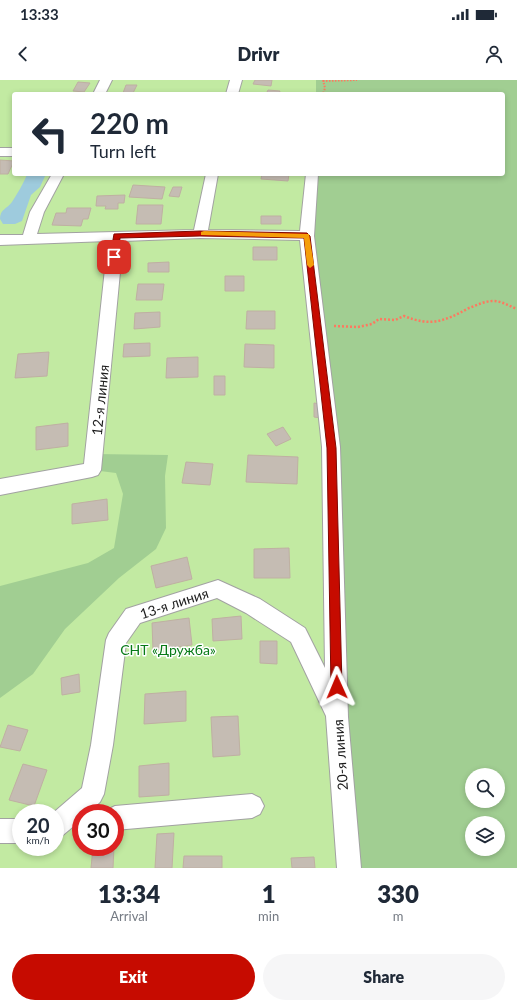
<!DOCTYPE html>
<meta charset="utf-8">
<style>
:root{--surface:#fff;--page:#f6f6f7;--text:#1f2937;--muted:#747a83;--accent:#c60b00}
body{margin:0;font-family:Lato,sans-serif;background:var(--page);color:var(--text);height:100vh;display:flex;flex-direction:column;font-size:15px;white-space:nowrap}
*{box-sizing:border-box;margin:0}
p{font-size:13px;color:var(--muted)}
.icon{flex:none;width:22px;height:22px;fill:none;stroke:currentColor;stroke-width:2;stroke-linecap:round;stroke-linejoin:round}
.map{position:relative;height:788px;overflow:hidden}
.panel{display:flex;flex-direction:column;background:var(--surface);flex:1}
.panel>*{flex:none}
.top-card{position:absolute;left:12px;top:12px;width:493px;height:84px;border-radius:4px;box-shadow:0 2px 6px #0003;background:#fff;color:var(--text);overflow:hidden}
.controls{position:absolute;left:465px;top:688px;display:grid;gap:8px}
.controls a{display:grid;place-items:center;width:40px;height:40px;border-radius:50%;background:var(--surface);box-shadow:0 2px 6px #0003;font-size:20px}
.speed{position:absolute;left:12px;top:724px;display:flex;gap:8px;font-size:20px;font-weight:700;text-align:center}
.speed>*{display:grid;place-content:center;width:52px;height:52px;border-radius:50%;background:var(--surface);box-shadow:0 2px 6px #0003;line-height:1}
.speed small{font-size:10px;font-weight:400}
.speed .limit{border:6px solid #d22;background:#fff;color:#111}
.pin{position:absolute;display:grid;place-items:center;width:34px;height:34px;color:#fff;margin:-17px;border-radius:8px;box-shadow:0 2px 6px #0006}
.me{position:absolute;width:44px;margin:-22px;rotate:359deg;stroke-linejoin:round;filter:drop-shadow(0 0 3px #0008)}
.turn{display:flex;align-items:center;gap:14px;height:84px;padding:0 12px;font-size:18px}
.turn .icon{width:52px;height:52px;stroke-width:2.5}
.turn b{display:block;font-size:28px;line-height:34px}
.eta{display:flex;justify-content:space-evenly;align-items:center;height:68px;text-align:center}
.eta b{font-size:24px;font-weight:800;line-height:28px}
.cta{display:flex;gap:8px;margin-top:auto;padding:8px 12px}
.cta a{flex:1;height:46px;border-radius:24px;background:var(--accent);color:#fff;font-size:16px;font-weight:800;line-height:46px;text-align:center}
.cta a+a{background:var(--page);color:var(--text)}
.status{display:flex;justify-content:space-between;align-items:center;height:28px;padding:0 20px;background:var(--surface);direction:ltr}
.status svg{height:11px;fill:currentColor}
header{display:flex;justify-content:space-between;align-items:center;height:52px;padding:0 12px;background:var(--surface);font-size:18px;font-weight:800}
.map>svg:first-child{display:block}
.grass{fill:#c2eaa2;fill-rule:evenodd}
.forest{fill:#a1ce92;fill-rule:evenodd}
.water{fill:#9ecbdd}
.building{fill:#c5bcb3;stroke:#bfb0a2}
.lines{fill:none;stroke-linecap:round;stroke-linejoin:round}
.minor-casing{stroke:#a2a2a2;stroke-width:2}
.path-far1{stroke:#fe785f;stroke-width:2;stroke-dasharray:1.5 1.5;stroke-linecap:butt}
.path{stroke:#fe785f;stroke-width:2.5;stroke-dasharray:2 2;stroke-linecap:butt}
.minor{fill:#fff;fill-rule:evenodd}
.route{fill:#c60b00;stroke:#810700}
.slow{fill:#f59e0b}
.labels{text-anchor:middle;dominant-baseline:central;stroke-width:3;stroke-linejoin:round;paint-order:stroke}
.street-label{font-size:14px;fill:#1b1b1b;stroke:#fff}
.park-label{font-size:14px;fill:#077a17;stroke:#fff}
</style>
<div class="status"><b>13:33</b><svg viewBox="0 0 49 12"><path d="M0 12V9h3v3zM5 12V6h3v6zM10 12V3h3v9zM15 12V0h3v12zM26 1h20v11H26zM47 4h2v5h-2z"/></svg></div>
<header><svg class="icon" aria-label="back" viewBox="0 0 24 24"><path d="M15 5l-7 7 7 7"/></svg>Drivr<svg class="icon" aria-label="person" viewBox="0 0 24 24"><circle cx="12" cy="8" r="4"/><path d="M4 21q1-7 8-7t8 7"/></svg></header>
<div class="map">
<svg width="517" height="788" viewBox="0 0 517 788">
<rect width="100%" height="100%" fill="#ede9df"/>
<!-- grass -->
<path class="grass" d="M0,0h316v14h-302v80h298l19,273 17,421h-348zM21,733h34v34h-34zM81,733h34v34h-34z"/>
<!-- forest -->
<path class="forest" d="M316,0h201v788h-169l-13,-241 -28,-389 5,-64h191v-80h-187zM472,695h26v26h-26zM472,743h26v26h-26z
M94,374l74,1 -3,21 1,52 -10,21 -37,29 -54,51 -32,45 -33,24v-112l88,-23 26,-15 9,-54 -7,-21 -24,-3z"/>
<!-- water -->
<path class="water" d="M27,94h19l-6,13 -9,8 -9,26 -7,3h-12l-3,-5c0,-10 7,-10 12,-17 4,-6 13,-21 15,-28z"/>
<!-- building -->
<path class="building" d="M255,0h17l-1,6 -18,-2z
M78,2l12,1 -6,9 -11,-1z
M126,5h11l-4,8h-10z
M268,10l12,1 -1,3h-13z
M0,80l14,1 -6,13h-8z
M262,94h27l-1,7 -27,-2z
M133,105l32,2 -3,12 -33,-2z
M173,107h9l-3,10 -10,-1z
M125,115l-1,8h-6v6h-13l1,-3h-10l1,-10z
M138,125h25l-2,19h-25z
M67,128h24l-3,11h-5l-2,7 -29,-1 4,-12h10z
M261,136h20v8h-20z
M253,167h24v13h-24z
M169,182v10h-21v-9z
M225,196h19v15h-19z
M138,204h26l-2,16h-26z
M247,231h28v18h-29z
M160,232v15l-26,2 1,-16z
M150,263v13l-27,1 1,-13z
M245,264l29,1v23l-30,-1z
M49,272l-2,24 -32,2 3,-24z
M198,277v20l-32,1 1,-20z
M214,296h11v19h-11z
M314,323l6,1 1,14 -7,-1z
M68,343v23l-32,4v-23z
M283,347l8,12 -15,7 -9,-12z
M248,375l50,2 -1,27 -51,-2z
M186,382l27,2 -3,21 -28,-2z
M107,419l1,21 -36,4v-20z
M289,468l1,30h-36v-29z
M187,477l5,22 -36,9 -5,-22z
M241,536l1,23 -29,2 -1,-22z
M189,538l3,27 -39,5 -1,-27z
M260,561h17v23l-17,-1z
M79,594l1,18 -18,3 -1,-17z
M186,611v30l-42,3 1,-30z
M238,636l2,39 -27,2 -2,-40z
M8,645l20,5 -8,21 -20,-4z
M169,683v32l-30,2v-31z
M23,684l24,6 -13,36 -25,-6z
M174,753l-2,35h-17l2,-34z
M93,767h21l-1,21h-22z
M184,776h38v12h-39z
M314,777l1,11h-23l-1,-10z"/>
<g class="lines">
<!-- minor casing -->
<g class="minor-casing">
<path id="minor" d="M100,0h12l-7,14h-12z
M230,0h12l-4,14h-12z
M0,68h14v8h-14z
M52,94h12l-20,38 -7,22 157,-4 12,-56h12l-10,56 92,1 6,-57h12l-4,62 26,211 8,270 13,151h-24l-11,-152 -35,-74 -45,-29 -29,-15 -77,25 -14,20 -13,102 -9,49 -4,8 -12,11h-7v7l-18,15 -8,4v-26h-2l29,-25 9,-43 15,-105 3,-7 17,-24 92,-29 42,19 45,29 20,40 -3,-221 -22,-207 -100,-2 -77,3 -22,229 -3,5 -6,2 -92,18v-16l84,-15 24,-223 -108,4v-10h23l7,-23z
M252,714l8,4 4,8 -4,8 -8,4 -137,12v-17h-10l2,-3 8,-4z
M0,739h21v24h-21z"/>
</g>
<!-- path-far1 -->
<path class="path-far1" d="M323,0l2,8 -2,6
M323,1l34,-1"/>
<!-- path -->
<path class="path" d="M334,246l24,1 14,-3 7,-5 16,1 9,-4c27,11 41,5 65,-8 8,-3 16,-7 24,-7 9,0 16,5 24,8"/>
<!-- minor -->
<use href="#minor" class="minor"/>
</g>
<!-- route -->
<path class="route" d="M200,151l107,2 3,3 26,212 6,239 -1,4 -4,2 -4,-2 -2,-4 -4,-239 -23,-210 -104,-2 -80,2 -2,19 -4,2 -4,-2 4,-23z"/>
<!-- slow -->
<path class="slow" d="M204,151l105,3 5,31 -4,3 -3,-3 -3,-27 -103,-3v-3z"/>
<g class="labels">
<!-- street labels -->
<g class="street-label">
<text transform="translate(100 320) rotate(-84)">12-я линия</text>
<text transform="translate(174 523) rotate(-18)">13-я линия</text>
<text transform="translate(340 675) rotate(-94)">20-я линия</text>
</g>
<!-- park labels -->
<g class="park-label">
<text x="168" y="569">СНТ «Дружба»</text>
</g>
</g>
</svg>
<div class="controls">
<a><svg class="icon" aria-label="search" viewBox="0 0 24 24"><circle cx="10" cy="10" r="6"/><path d="M15 15l6 6"/></svg></a>
<a><svg class="icon" aria-label="layers" viewBox="0 0 24 24"><path d="M12 4l9 5-9 5-9-5zM3 14l9 5 9-5"/></svg></a>
</div>
<div class="speed"><div>20<small>km/h</small></div><div class="limit">30</div></div>
<div class="pin" style="left:114px;top:177px;background:#d93025"><svg class="icon" aria-label="arrive" viewBox="0 0 24 24"><path d="M6 21V4h12l-3 4 3 4H6"/></svg></div>
<svg class="me" style="left:337px;top:607px" viewBox="-20 -20 40 40"><path d="M0-17L14 15 0 8-14 15z" fill="#c60b00" stroke="#fff" stroke-width="4"/></svg>
<div class="top-card">
<div class="turn"><svg class="icon" aria-label="left" viewBox="0 0 24 24"><path d="M17 20v-9H6M10 6l-5 5 5 5"/></svg><div><b>220 m</b>Turn left</div></div>
</div>
</div>
<section class="panel">
<div class="eta">
<div><b>13:34</b><p>Arrival</p></div>
<div><b>1</b><p>min</p></div>
<div><b>330</b><p>m</p></div>
</div>
<div class="cta"><a>Exit</a><a>Share</a></div>
</section>
